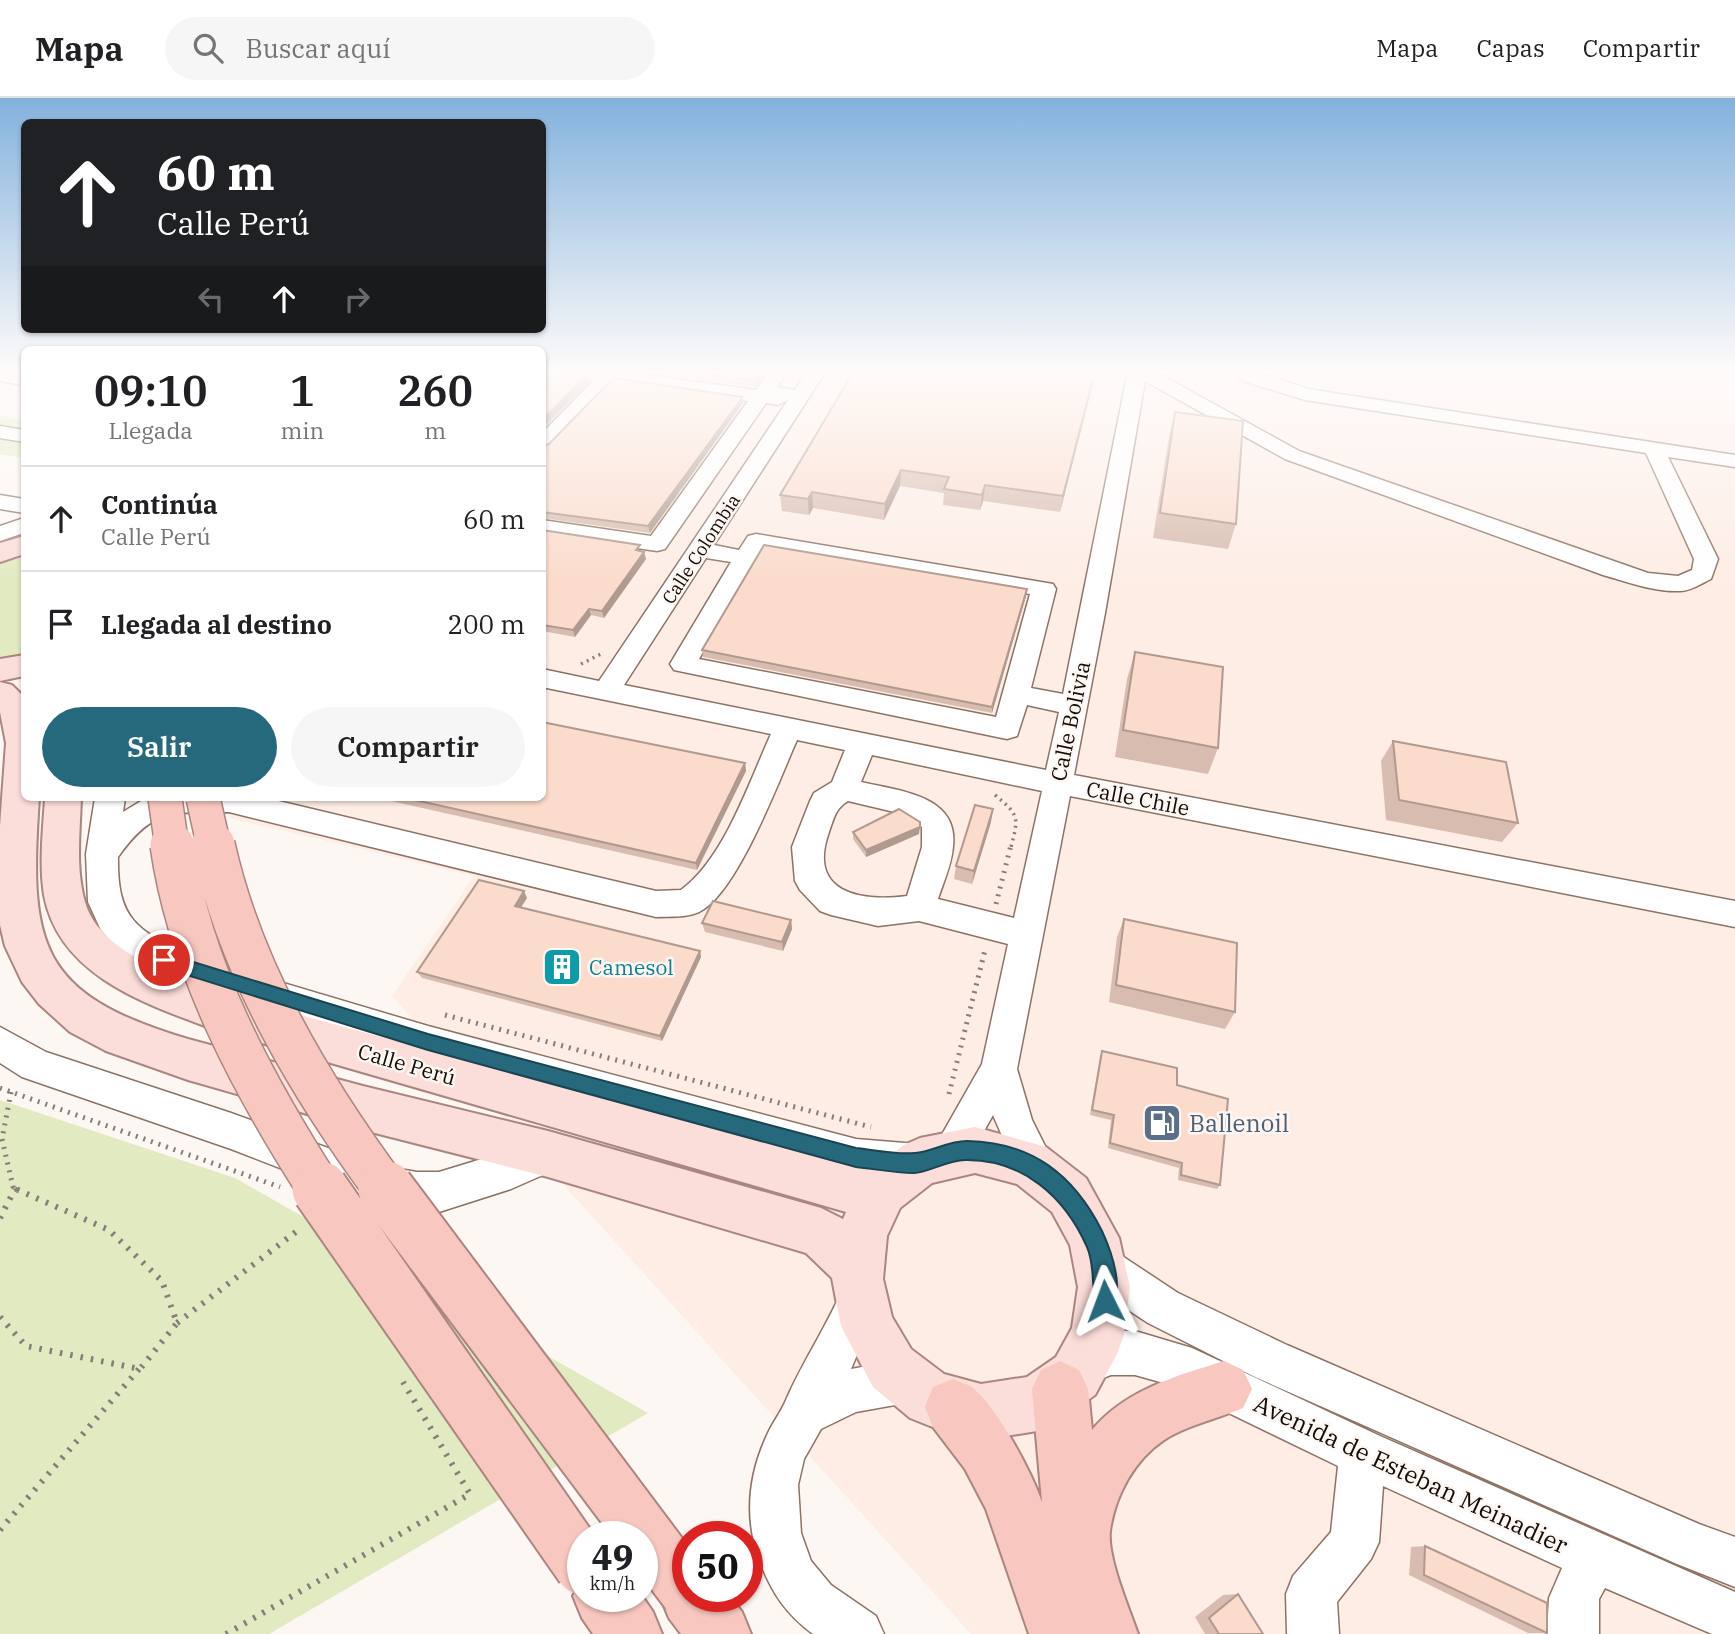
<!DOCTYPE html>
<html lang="es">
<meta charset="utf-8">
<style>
:root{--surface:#fff;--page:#f6f6f6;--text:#202124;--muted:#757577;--line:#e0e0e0;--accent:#27697c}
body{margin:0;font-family:"IBM Plex Serif",serif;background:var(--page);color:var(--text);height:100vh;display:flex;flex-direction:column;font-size:26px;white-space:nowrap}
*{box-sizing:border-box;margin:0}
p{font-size:23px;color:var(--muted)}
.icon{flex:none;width:38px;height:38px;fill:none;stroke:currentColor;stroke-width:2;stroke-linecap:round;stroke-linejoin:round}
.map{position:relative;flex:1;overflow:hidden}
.side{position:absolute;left:21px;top:248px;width:525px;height:455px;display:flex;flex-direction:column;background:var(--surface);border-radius:10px;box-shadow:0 2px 5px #0004}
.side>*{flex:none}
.guide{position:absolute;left:21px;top:21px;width:525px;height:214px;border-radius:10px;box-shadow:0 2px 5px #0004;background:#202124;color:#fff;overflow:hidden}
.speed{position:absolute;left:567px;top:1423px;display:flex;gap:14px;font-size:35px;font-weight:700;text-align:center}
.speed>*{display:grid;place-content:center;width:91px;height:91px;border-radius:50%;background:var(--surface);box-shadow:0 2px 5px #0004;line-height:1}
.speed small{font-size:18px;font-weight:400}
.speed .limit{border:10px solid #d22;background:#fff;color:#111}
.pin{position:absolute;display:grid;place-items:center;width:60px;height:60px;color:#fff;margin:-30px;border:4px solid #fff;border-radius:50%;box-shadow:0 2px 7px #0007}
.me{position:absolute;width:77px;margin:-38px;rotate:357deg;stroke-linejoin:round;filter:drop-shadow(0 0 5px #0008)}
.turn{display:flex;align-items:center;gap:24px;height:147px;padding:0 21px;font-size:32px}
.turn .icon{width:91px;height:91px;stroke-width:2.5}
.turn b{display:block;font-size:49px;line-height:60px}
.lanes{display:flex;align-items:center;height:66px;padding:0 21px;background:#0003;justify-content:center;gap:35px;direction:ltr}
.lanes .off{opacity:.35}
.eta{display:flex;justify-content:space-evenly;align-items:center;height:119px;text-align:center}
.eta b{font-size:42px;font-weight:600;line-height:49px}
.cta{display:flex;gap:14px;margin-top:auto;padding:14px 21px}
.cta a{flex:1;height:80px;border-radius:42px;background:var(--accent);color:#fff;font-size:28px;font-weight:600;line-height:80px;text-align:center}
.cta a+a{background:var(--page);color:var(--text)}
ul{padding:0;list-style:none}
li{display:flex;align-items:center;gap:21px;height:105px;padding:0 21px;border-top:2px solid var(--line)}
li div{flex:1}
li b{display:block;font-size:26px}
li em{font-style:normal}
header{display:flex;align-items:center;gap:42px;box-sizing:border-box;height:98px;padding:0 35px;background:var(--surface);border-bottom:2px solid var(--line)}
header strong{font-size:33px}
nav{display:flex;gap:38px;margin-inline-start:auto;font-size:24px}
.search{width:490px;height:63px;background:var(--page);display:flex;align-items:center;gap:18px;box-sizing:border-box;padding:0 24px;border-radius:38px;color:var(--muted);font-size:26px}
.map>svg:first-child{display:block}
.built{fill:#fdede5}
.green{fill:#e2eac1}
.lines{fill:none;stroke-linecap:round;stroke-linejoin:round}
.minor-casing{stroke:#8e7263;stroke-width:3}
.major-casing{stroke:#a9867f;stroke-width:4}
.highway-casing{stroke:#a9867f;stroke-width:4}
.path-far2{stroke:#857d79;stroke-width:3.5;stroke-dasharray:2 4.5;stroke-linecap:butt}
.path-far1{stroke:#857d79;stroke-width:5;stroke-dasharray:2 6;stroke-linecap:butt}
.path{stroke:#857d79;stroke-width:6;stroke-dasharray:2.5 8;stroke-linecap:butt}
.minor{fill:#fff;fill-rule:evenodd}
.major{fill:#fbddd9;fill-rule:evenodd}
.highway{fill:#f8c7bf;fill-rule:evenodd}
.highway-bridge-far2-casing{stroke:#a9867f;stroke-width:36;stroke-linecap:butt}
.highway-bridge-far1-casing{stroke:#a9867f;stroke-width:46;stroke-linecap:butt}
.highway-bridge-casing{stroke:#a9867f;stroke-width:59;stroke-linecap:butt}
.highway-bridge-far2{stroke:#f8c7bf;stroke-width:33}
.highway-bridge-far1{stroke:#f8c7bf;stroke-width:43}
.highway-bridge{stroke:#f8c7bf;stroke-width:55}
.wall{fill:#d8bcaf}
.shaded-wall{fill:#b0998e}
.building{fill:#fbdbcb;stroke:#b0998e;stroke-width:2}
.route{fill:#27697c;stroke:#194451;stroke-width:2}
.labels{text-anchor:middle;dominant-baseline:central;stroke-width:5;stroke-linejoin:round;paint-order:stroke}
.far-street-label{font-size:18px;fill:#160c07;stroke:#fdf7f3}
.street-label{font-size:21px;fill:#160c07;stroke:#fdf7f3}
.culture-label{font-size:21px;fill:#0d838f;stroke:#fdf7f3;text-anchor:start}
.near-service-label{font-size:24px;fill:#4e5e75;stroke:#fdf7f3;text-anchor:start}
.near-street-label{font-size:24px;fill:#160c07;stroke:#fdf7f3}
</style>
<header>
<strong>Mapa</strong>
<div class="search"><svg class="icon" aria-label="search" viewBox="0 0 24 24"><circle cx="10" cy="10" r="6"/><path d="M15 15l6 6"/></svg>Buscar aquí</div>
<nav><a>Mapa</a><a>Capas</a><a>Compartir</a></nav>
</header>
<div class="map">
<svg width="1735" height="1536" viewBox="0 0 1735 1536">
<rect width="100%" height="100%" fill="#fdf7f3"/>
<!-- built -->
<path class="built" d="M543,273h1192v1263h-764l-579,-638 82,-120 -244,-58 -4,-20h316z"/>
<!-- green -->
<path class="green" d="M0,318l24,4v38l-24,-4z
M24,451v111l-24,3v-105z
M0,1002l235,78 413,235 -379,221h-269z"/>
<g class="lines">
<!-- minor casing -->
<g class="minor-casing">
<path id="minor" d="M0,273l24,2v12l-24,-4z
M563,273h54l139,19 13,-19h19l-11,16 18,3 12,-19h19l-112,174 25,5 9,-14 8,-2 297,50 3,5 -25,99 32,6 65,-323h26l145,80 349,122 30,3 14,-6 2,-11 -48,-106 -341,-53 -62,-19 -11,-10h22l54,18 427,66v12l-67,-10 50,102 -7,20c-9,4 -20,12 -31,12 -26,1 -53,-9 -77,-16l-318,-116 -140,-78 -40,232 -31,162 661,126v26l-665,-131 -53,273 15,51 24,48 -6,14 -14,5 -14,-5 -29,-67 -28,50 -14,6 -15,-8 -5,14 -14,5 -61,-5 -428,-119 -247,-76 -43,-20 -22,-15 -15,-17 -13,-28 -2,-48 9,-56h30l-2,14 23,-14h120l390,93 25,-1c43,-31 68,-108 90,-156l-229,-47v-18l57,12 189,-281 -10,5 -12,-2 -101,146 -8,2 -115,-17v-14l109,16 97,-135 -135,-19 -64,67 -7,2v-18l52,-53 -29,-5zM762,451l268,45 -34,123 -297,-58zM706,460l25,4 -61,102 4,6 333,69 10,-3 10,-31 32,7 -13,58 -422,-85zM797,642l48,10 -13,32 -18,11 -4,8 -18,46 3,34 5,9 20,21 11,4 47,11 41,-5 89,23 -26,120 -50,88 -15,-8 -61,-5 -428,-113 -239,-71c-53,-25 -72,-36 -71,-98 36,-51 56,-44 111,-45l427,105c15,-1 29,1 43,-5 38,-18 80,-132 98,-172zM872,657l170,36 -28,127 -76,-19c5,-16 14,-35 15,-53 6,-51 -54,-55 -92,-64zM848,703l55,13 19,13v20l-15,49c-47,6 -100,-3 -78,-64 5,-14 6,-23 19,-31z
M0,328l24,4v12l-24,-4z
M0,397l24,4v14l-24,-4z
M24,420v15l-24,8v-15z
M0,929l46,25 185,61 144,52 42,7h22l69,-21 39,-16 14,6 5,13 -5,13 -50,22 -72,23h-22l-42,-7 -144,-56 -209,-72 -22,-14z
M1104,1150l15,6 59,39 109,52 412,179 36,13v50l-58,-23 -422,-187 -107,-54 -59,-39 -6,-15 6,-15z
M859,1182l15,6 6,15 -29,68 55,-10 16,6 6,16 -6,16 -16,6 -50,9 -35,17 -17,30 -6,26 3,48 10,28 20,24 45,31 8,18h-71c-27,-20 -41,-41 -53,-72 -16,-43 -12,-87 8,-129 5,-11 13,-21 18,-33 17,-39 41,-74 58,-114z
M1111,1233h24l57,17 188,88 355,156v42h-23l-107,-46 -6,11v35h-52l2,-36 13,-30 -179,-82 -4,56 -8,17 -34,43 2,32h-52l-1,-40 7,-18 38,-44 7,-66 -167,-81 -36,-10h-24l-27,10 -16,-6 -6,-16 6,-16z"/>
</g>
<!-- major casing -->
<g class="major-casing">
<path id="major" d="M24,438v18l-24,8v-19z
M24,557v21l-24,5v-22z
M0,584l12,3 12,12v101h15c-10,146 -2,196 149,241l175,47 185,45 273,77 22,11 3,-7 -633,-183c-67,-25 -154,-53 -169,-134 -5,-32 -1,-65 1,-97h36c-1,35 -6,73 5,107 15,47 88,71 130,87l636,173 27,-1 25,-19 16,-7 55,-11 71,20 40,31 33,60 11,49 -6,48 -7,19 -22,41 -39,28 -19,8 -56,9 -51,-14 -20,-8 -37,-31 -32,-61 -9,-48 -26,-25 -258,-76 -185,-47 -175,-50 -82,-29 -36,-19 -31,-28 -17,-22 -17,-36 -5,-21v-99l6,-83 -6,-31zM975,1075l42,11 35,28 18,33 8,42 -6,41 -16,29 -29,20 -46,7 -37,-10 -33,-25 -19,-32 -9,-38 4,-43 13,-28 32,-25z"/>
</g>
<!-- highway casing -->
<g class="highway-casing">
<path id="highway" d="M1060,1263l19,9 9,19 4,41c33,-40 84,-54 132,-69l19,9 9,19 -9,19c-26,11 -56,17 -79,32 -30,20 -49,56 -54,91 -3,26 19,77 28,103h-109l-43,-125 -21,-40 -32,-42 -8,-20 8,-20 20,-8c6,3 15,5 20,9 25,21 58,83 69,114l-10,-113 9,-19z
M688,1469v29h42l12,16 9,22h-70l-12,-16 -9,-22 9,-22z
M583,1476v22h59l11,16 9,22h-69l-11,-16 -9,-22z"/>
</g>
<!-- path-far2 -->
<path class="path-far2" d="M581,566l20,-10
M995,697c24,20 24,22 16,52"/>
<!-- path-far1 -->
<path class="path-far1" d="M996,806l15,-59
M445,917l426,112
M0,990l280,99
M11,994l-9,47 12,52
M949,996l36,-144
M15,1091l5,2"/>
<!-- path -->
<path class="path" d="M0,1120l15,-29
M0,1219l26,29 114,23 37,-46 -15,-42 -53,-51 -93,-41
M177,1225l124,-95
M0,1432l139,-161
M226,1536l244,-140 -67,-112"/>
<!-- minor -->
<use href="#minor" class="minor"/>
<!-- major -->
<use href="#major" class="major"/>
<!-- highway -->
<use href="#highway" class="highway"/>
<!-- highway-bridge-far2 casing -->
<g class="highway-bridge-far2-casing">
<path id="highway-bridge-far2" d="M165,700l7,49
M203,700l11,49"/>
</g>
<!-- highway-bridge-far1 casing -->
<g class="highway-bridge-far1-casing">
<path id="highway-bridge-far1" d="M172,747c18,124 82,242 149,346
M213,747c28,127 98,243 174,346"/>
</g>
<!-- highway-bridge casing -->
<g class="highway-bridge-casing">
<path id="highway-bridge" d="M320,1091l263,378
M386,1091l302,403"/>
</g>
<!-- highway-bridge-far2 -->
<use href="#highway-bridge-far2" class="highway-bridge-far2"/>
<!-- highway-bridge-far1 -->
<use href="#highway-bridge-far1" class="highway-bridge-far1"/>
<!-- highway-bridge -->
<use href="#highway-bridge" class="highway-bridge"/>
</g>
<!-- wall -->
<path class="wall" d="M639,273h128l-12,16z
M1095,273l-35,141 -77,-11 -3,9 -37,-5 1,-12 -44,-7 -16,34 -71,-12 -4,7 -27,-4 -2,-16z
M743,299v6l-93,130 -108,-15v-72z
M1175,314l61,112 -8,25 -75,-11 16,-102z
M542,432l102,22 2,7 -42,59 -13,-3 -16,22 -33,-6z
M1026,498l-34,117 -289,-56 -1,-7z
M1135,554l83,96 -10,26 -93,-17 12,-78z
M1393,643l125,82 -16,19 -116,-22 -5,-59z
M745,665l1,8 -49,99 -319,-72h164z
M991,724l-19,62 -18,-5 2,-13z
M853,734l66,2 -53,23 -13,-18z
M527,800l-6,9 179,44 1,6 -39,84 -240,-63 -5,-6z
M1124,821l111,93 -10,17 -116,-27 8,-65z
M791,822l1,9 -9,22 -78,-19 -3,-9z
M1102,953l75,34 43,100 -3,4 -39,-9 1,-12 -71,-20 3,-28 -21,-5 10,-58z
M1425,1448l122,87h-19l-119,-58 2,-28z
M1238,1496l25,40h-58l-10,-17 28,-22z"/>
<!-- shaded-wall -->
<path class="shaded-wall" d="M761,273h6l-12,16 -1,-6z
M1095,273l-1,9 -34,132 3,-16z
M587,277l2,7 -47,47v-9z
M743,299v6l-93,130 -2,-7z
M901,372l-1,16 -16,34 1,-16z
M985,387l-2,16 -3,9 2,-15z
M812,394l1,16 -4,7 -1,-16z
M644,454l2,7 -42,59 -2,-7z
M1027,491l-1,7 -34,117v-6z
M589,511l2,6 -16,22 -2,-7z
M745,665l1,8 -49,99 -1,-7z
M993,711l-2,13 -19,62 2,-13z
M920,729l-1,7 -53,23v-7z
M524,793l3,7 -9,14 -3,-6z
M791,822l1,9 -9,22 -1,-9z
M700,853l1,6 -39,84 -2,-5z"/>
<!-- building -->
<path class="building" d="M542,273h22l23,4 -45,45z
M685,273h76l-7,10z
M854,273h241l-32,125 -78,-11 -3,10 -38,-6 5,-12 -48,-7 -16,34 -73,-12 -4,7 -28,-4z
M613,280l130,19 -95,129 -106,-14v-66l7,-2z
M1175,314l68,9 -7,103 -76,-11z
M542,432l98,15 -4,5 8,2 -42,59 -13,-2 -16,21 -31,-5z
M764,447l263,44 -35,118 -290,-57z
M1135,554l88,15 -5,81 -95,-18z
M542,624l203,41 -49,100 -290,-65h136z
M1393,643l113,21 12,61 -119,-23z
M975,707l18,4 -19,62 -18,-5z
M899,711l21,13v5l-54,23 -13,-18z
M479,782l45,11 -9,15 185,45 -40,85 -243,-64z
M713,803l78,19 -9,22 -80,-19z
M1124,821l113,24 -2,69 -119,-27z
M1102,953l75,17v17l51,14 -8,86 -39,-10 1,-12 -72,-20 4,-28 -22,-5z
M1425,1448l122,57v30l-123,-58z
M1238,1496l25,40h-44l-10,-16z"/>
<!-- sky -->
<linearGradient id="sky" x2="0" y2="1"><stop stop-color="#83b2dd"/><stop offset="0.56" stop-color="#fefbfa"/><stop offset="1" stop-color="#fefbfa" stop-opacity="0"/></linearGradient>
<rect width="1735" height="488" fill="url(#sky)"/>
<!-- route -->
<path class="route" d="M164,855l264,81 428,114c19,2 40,7 59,5 16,-1 33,-12 52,-12 65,1 107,34 135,90 10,22 21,55 11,78l-8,3 -7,-3c-8,-19 -2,-42 -11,-62 -22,-50 -64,-88 -122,-87 -17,0 -38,13 -51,13 -19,0 -39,-4 -58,-6l-428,-117 -270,-84 -3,-6 3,-5z"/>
<!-- icons -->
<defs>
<g id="building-square" transform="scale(2.0125)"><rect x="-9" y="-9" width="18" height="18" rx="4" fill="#0f9aa8" stroke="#fdf7f3"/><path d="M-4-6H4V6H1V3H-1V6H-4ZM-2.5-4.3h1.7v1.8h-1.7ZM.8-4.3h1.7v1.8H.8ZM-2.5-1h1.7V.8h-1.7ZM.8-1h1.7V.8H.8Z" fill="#fff"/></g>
<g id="fuel-square" transform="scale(2.0125)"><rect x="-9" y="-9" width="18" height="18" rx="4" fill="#5c6f8a" stroke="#fdf7f3"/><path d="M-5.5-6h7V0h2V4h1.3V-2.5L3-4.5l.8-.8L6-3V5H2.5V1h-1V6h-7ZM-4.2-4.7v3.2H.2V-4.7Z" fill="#fff"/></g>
</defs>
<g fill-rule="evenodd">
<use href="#building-square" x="562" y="869"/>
<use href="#fuel-square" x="1162" y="1025"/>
</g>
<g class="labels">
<!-- far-street labels -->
<g class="far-street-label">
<text transform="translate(701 451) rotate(-57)">Calle Colombia</text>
</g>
<!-- street labels -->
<g class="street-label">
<text transform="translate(1070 623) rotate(-78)">Calle Bolivia</text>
<text transform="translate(1138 700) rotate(11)">Calle Chile</text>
<text transform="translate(407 966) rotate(16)">Calle Perú</text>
</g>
<!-- culture labels -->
<g class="culture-label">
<text x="589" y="869">Camesol</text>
</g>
<!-- near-service labels -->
<g class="near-service-label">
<text x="1189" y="1025">Ballenoil</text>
</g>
<!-- near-street labels -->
<g class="near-street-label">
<text transform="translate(1411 1376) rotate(25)">Avenida de Esteban Meinadier</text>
</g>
</g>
</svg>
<div class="speed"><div>49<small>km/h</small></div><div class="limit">50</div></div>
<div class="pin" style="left:164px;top:862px;background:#d93025"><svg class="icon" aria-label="arrive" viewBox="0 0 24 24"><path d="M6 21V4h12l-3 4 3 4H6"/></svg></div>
<svg class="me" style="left:1105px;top:1203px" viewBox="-20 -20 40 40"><path d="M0-17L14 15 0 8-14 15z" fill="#27697c" stroke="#fff" stroke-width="4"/></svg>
<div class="guide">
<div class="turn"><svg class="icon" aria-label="ahead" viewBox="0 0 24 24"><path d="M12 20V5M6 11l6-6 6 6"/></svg><div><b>60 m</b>Calle Perú</div></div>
<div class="lanes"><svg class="icon off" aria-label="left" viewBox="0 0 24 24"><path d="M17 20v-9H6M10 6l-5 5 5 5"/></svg><svg class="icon" aria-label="ahead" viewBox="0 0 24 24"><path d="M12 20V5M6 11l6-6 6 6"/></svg><svg class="icon off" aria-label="right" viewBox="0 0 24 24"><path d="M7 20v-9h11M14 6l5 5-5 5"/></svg></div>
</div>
<section class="side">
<div class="eta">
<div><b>09:10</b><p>Llegada</p></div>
<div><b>1</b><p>min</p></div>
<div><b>260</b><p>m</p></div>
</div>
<ul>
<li><svg class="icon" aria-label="ahead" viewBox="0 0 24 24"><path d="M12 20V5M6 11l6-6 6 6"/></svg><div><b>Continúa</b><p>Calle Perú</p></div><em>60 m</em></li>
<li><svg class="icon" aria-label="arrive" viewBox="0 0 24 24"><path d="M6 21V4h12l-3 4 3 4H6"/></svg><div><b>Llegada al destino</b></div><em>200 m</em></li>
</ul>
<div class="cta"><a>Salir</a><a>Compartir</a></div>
</section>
</div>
